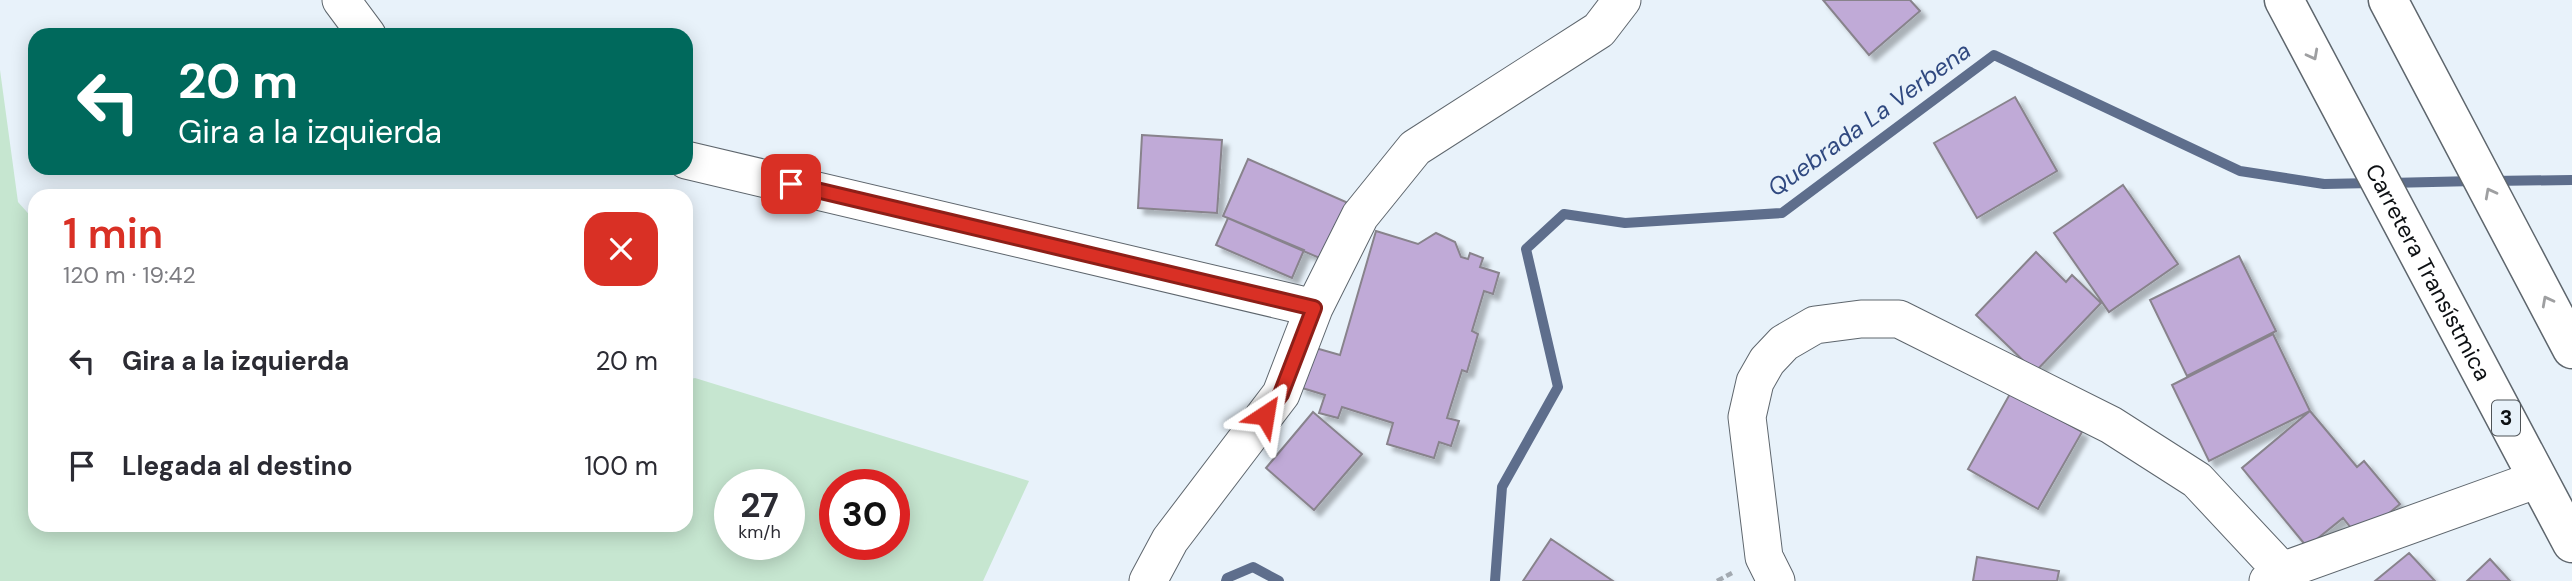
<!DOCTYPE html>
<html lang="es">
<meta charset="utf-8">
<style>
:root{--surface:#fff;--page:#f2f2f3;--text:#2b2b33;--muted:#7c7c81;--accent:#d93025}
body{margin:0;font-family:"DM Sans",sans-serif;background:var(--page);color:var(--text);height:100vh;display:flex;flex-direction:column;font-size:26px;white-space:nowrap}
*{box-sizing:border-box;margin:0}
p{font-size:23px;color:var(--muted)}
.icon{flex:none;width:38px;height:38px;fill:none;stroke:currentColor;stroke-width:2;stroke-linecap:round;stroke-linejoin:round}
.map{position:relative;flex:1;overflow:hidden}
.side{position:absolute;left:28px;top:189px;width:665px;height:343px;display:flex;flex-direction:column;background:var(--surface);border-radius:21px;box-shadow:0 4px 18px #0003}
.side>*{flex:none}
.banner{position:absolute;left:28px;top:28px;width:665px;height:147px;border-radius:21px;box-shadow:0 4px 18px #0003;background:#00695c;color:#fff;overflow:hidden}
.speed{position:absolute;left:714px;top:469px;display:flex;gap:14px;font-size:35px;font-weight:700;text-align:center}
.speed>*{display:grid;place-content:center;width:91px;height:91px;border-radius:50%;background:var(--surface);box-shadow:0 4px 18px #0003;line-height:1}
.speed small{font-size:18px;font-weight:400}
.speed .limit{border:10px solid #d22;background:#fff;color:#111}
.pin{position:absolute;display:grid;place-items:center;width:60px;height:60px;color:#fff;margin:-30px;border-radius:14px;box-shadow:0 4px 10px #0006}
.me{position:absolute;width:77px;margin:-38px;rotate:33deg;stroke-linejoin:round;filter:drop-shadow(0 0 5px #0008)}
.turn{display:flex;align-items:center;gap:24px;height:147px;padding:0 35px;font-size:32px}
.turn .icon{width:91px;height:91px;stroke-width:2.5}
.turn b{display:block;font-size:49px;line-height:60px}
.round{display:grid;place-items:center;flex:none;width:74px;height:74px;border-radius:21px;background:var(--page)}
.overview{display:flex;align-items:center;justify-content:space-between;height:119px;padding:0 35px}
h1{font-size:42px;font-weight:600;line-height:52px;color:var(--accent)}
ul{padding:0;list-style:none}
li{display:flex;align-items:center;gap:21px;height:105px;padding:0 35px}
li div{flex:1}
li b{display:block;font-size:26px}
li em{font-style:normal}
.map>svg:first-child{display:block}
.green{fill:#c6e6d0;fill-rule:evenodd}
.lines{fill:none;stroke-linecap:round;stroke-linejoin:round}
.stream{stroke:#5e6e8c;stroke-width:10}
.building{fill:#c0aad7;stroke:#88838c;stroke-width:2;filter:url(#shadow)}
.street-casing{stroke:#5e666d;stroke-width:39}
.primary-casing{stroke:#5e666d;stroke-width:41}
.path{stroke:#a2a9b0;stroke-width:4.5;stroke-dasharray:7 3.5;stroke-linecap:butt}
.street{stroke:#fff;stroke-width:37}
.primary{stroke:#fff;stroke-width:38}
.oneway{stroke:#9e9fa1}
.route-casing{stroke:#8d1f18;stroke-width:18}
.route{stroke:#d93025;stroke-width:12}
.labels{text-anchor:middle;dominant-baseline:central;stroke-width:6;stroke-linejoin:round;paint-order:stroke}
.shield{fill:#e8f2fa;stroke:#4f5458;stroke-width:2}
.shield-label{font-size:21px;font-weight:bold;fill:#0d1013}
.street-label{font-size:23px;fill:#0d1013;stroke:#e8f2fa}
.water-label{font-size:24px;font-style:italic;fill:#304980;stroke:#e8f2fa}
</style>
<div class="map">
<svg width="2572" height="581" viewBox="0 0 2572 581">
<defs>
<filter id="shadow"><feDropShadow dx="6" dy="6" stdDeviation="2" flood-color="#0004"/></filter>
</defs>
<rect width="100%" height="100%" fill="#e8f2fa"/>
<!-- green -->
<path class="green" d="M0,70l18,132 17,19v304h651v-145l9,-2 334,103 -46,100h-983zM730,485h59v59h-59zM835,485h59v59h-59z"/>
<g class="lines">
<!-- stream -->
<path class="stream" d="M2491,181l81,-1
M2389,183l86,-2
M1226,581l1,-3 26,-11 26,14
M1495,581l7,-94 56,-100 -32,-138 38,-35 61,9 157,-10 212,-158 246,116 84,13 49,-1"/>
</g>
<!-- building -->
<path class="building" d="M1823,0h87l10,11 -51,44z
M2015,97l42,74 -80,47 -43,-75z
M1142,135l80,5 -5,73 -79,-5z
M1248,159l107,47 -24,57 -108,-47z
M2123,185l55,79 -69,48 -55,-79z
M1228,218l76,32 -12,28 -76,-33z
M1376,231l42,13 18,-11 19,9 6,15 7,2 2,-6 13,5 -3,9 19,6 -6,21 -9,-3 -12,40 6,3 -11,38 -5,-2 -15,48 12,3 -8,25 -12,-4 -5,16 -47,-14 6,-21 -51,-16 -4,11 -19,-5 6,-18 -26,-8 13,-40 28,8z
M2036,252l30,30 6,-7 29,28 -66,69 -59,-57z
M2239,256l37,75 -89,45 -37,-76z
M2273,334l37,77 -101,50 -37,-76z
M2011,392l71,40 -44,77 -70,-40z
M2310,411l47,56 7,-6 36,43 -41,34 -16,-20 -36,29 -65,-79z
M1313,412l49,42 -48,56 -48,-42z
M1551,539l62,42h-90z
M2409,553l26,28h-60z
M1977,557l82,14 -2,10h-84z
M2490,559l20,22h-43z"/>
<g class="lines">
<!-- street casing -->
<g class="street-casing">
<path id="street" d="M341,0l26,35
M686,160l628,148
M1148,581l22,-41 111,-146 33,-86 46,-92 55,-68 184,-118 23,-30
M1776,581l-12,-24 -17,-140 8,-35 12,-21 17,-18 31,-18 46,-6h38l212,106 86,55 85,91
M2268,581l14,-10 256,-92"/>
</g>
<!-- primary casing -->
<g class="primary-casing">
<g id="primary">
<path id="s1" d="M2284,0l288,543"/>
<path d="M2388,0l184,349"/>
</g>
</g>
<!-- path -->
<path class="path" d="M1717,581l15,-8"/>
<!-- street -->
<use href="#street" class="street"/>
<!-- primary -->
<use href="#primary" class="primary"/>
</g>
<!-- one-way arrows -->
<defs><path id="oneway-chevron" d="M-2-3.5L2.5 0L-2 3.5" fill="none" stroke-width="1.6" stroke-linecap="round" stroke-linejoin="round" transform="scale(1.75)"/></defs>
<g class="oneway">
<use href="#oneway-chevron" transform="translate(2313 55) rotate(62)"/>
<use href="#oneway-chevron" transform="translate(2490 193) rotate(-118)"/>
<use href="#oneway-chevron" transform="translate(2547 301) rotate(-118)"/>
</g>
<g class="lines">
<!-- route casing -->
<g class="route-casing">
<path id="route" d="M791,184l523,124 -33,86 -16,21"/>
</g>
<!-- route -->
<use href="#route" class="route"/>
</g>
<g class="labels">
<!-- shield labels -->
<rect class="shield" x="2492" y="400.5" width="28" height="35" rx="5"/>
<g class="shield-label">
<text x="2506" y="418">3</text>
</g>
<!-- street labels -->
<g class="street-label">
<text stroke="none"><textPath href="#s1" startOffset="308">Carretera Transístmica</textPath></text>
</g>
<!-- water labels -->
<g class="water-label">
<text transform="translate(1869 119) rotate(-36)">Quebrada La Verbena</text>
</g>
</g>
</svg>
<div class="speed"><div>27<small>km/h</small></div><div class="limit">30</div></div>
<div class="pin" style="left:791px;top:184px;background:#d93025"><svg class="icon" aria-label="arrive" viewBox="0 0 24 24"><path d="M6 21V4h12l-3 4 3 4H6"/></svg></div>
<svg class="me" style="left:1265px;top:415px" viewBox="-20 -20 40 40"><path d="M0-17L14 15 0 8-14 15z" fill="#d93025" stroke="#fff" stroke-width="4"/></svg>
<div class="banner">
<div class="turn"><svg class="icon" aria-label="left" viewBox="0 0 24 24"><path d="M17 20v-9H6M10 6l-5 5 5 5"/></svg><div><b>20 m</b>Gira a la izquierda</div></div>
</div>
<section class="side">
<div class="overview"><div><h1>1 min</h1><p>120 m · 19:42</p></div><a class="round" style="background:#d93025;color:#fff"><svg class="icon" aria-label="close" viewBox="0 0 24 24"><path d="M6 6l12 12M18 6L6 18"/></svg></a></div>
<ul>
<li><svg class="icon" aria-label="left" viewBox="0 0 24 24"><path d="M17 20v-9H6M10 6l-5 5 5 5"/></svg><div><b>Gira a la izquierda</b></div><em>20 m</em></li>
<li><svg class="icon" aria-label="arrive" viewBox="0 0 24 24"><path d="M6 21V4h12l-3 4 3 4H6"/></svg><div><b>Llegada al destino</b></div><em>100 m</em></li>
</ul>
</section>
</div>
